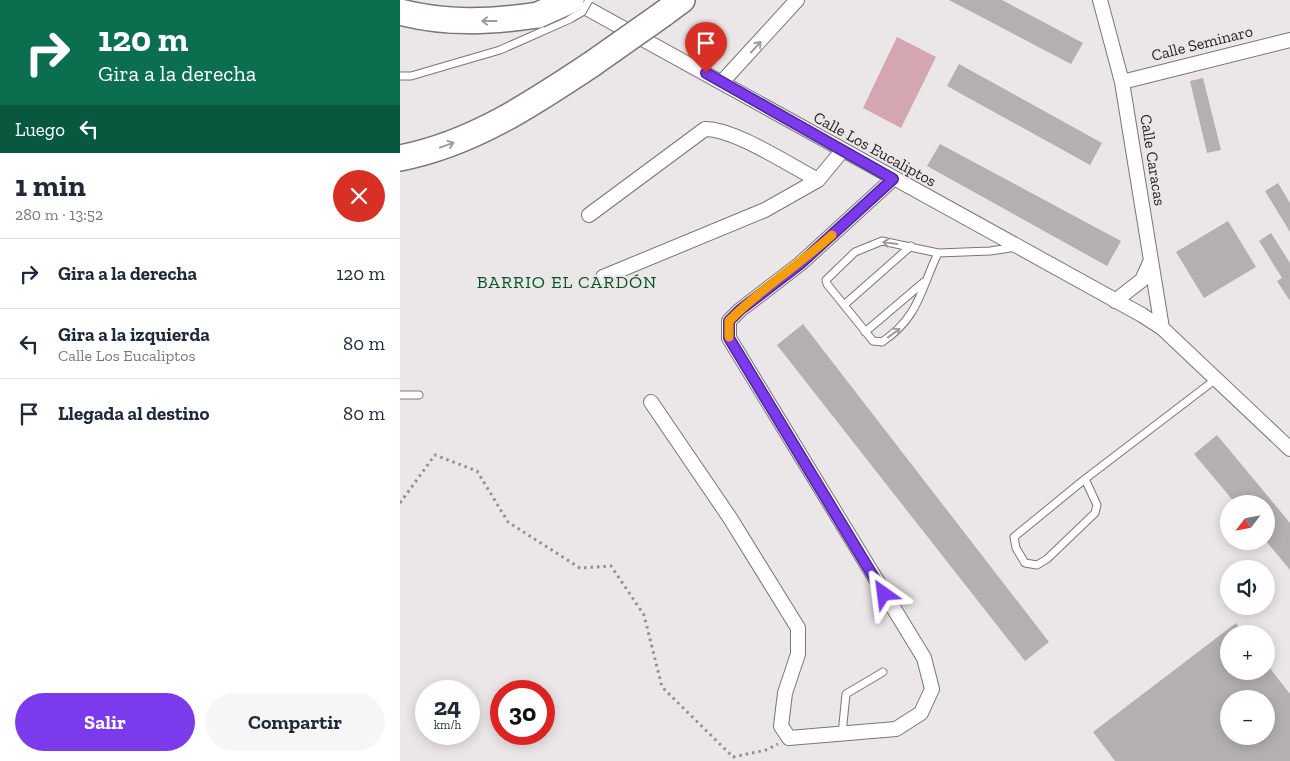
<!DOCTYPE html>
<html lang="es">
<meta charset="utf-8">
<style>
:root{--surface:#fff;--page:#f6f6f7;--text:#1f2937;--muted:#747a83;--line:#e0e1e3;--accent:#7c3aed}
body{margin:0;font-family:"Zilla Slab",serif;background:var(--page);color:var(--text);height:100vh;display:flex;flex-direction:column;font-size:19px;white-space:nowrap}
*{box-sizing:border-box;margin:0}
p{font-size:16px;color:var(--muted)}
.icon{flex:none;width:28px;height:28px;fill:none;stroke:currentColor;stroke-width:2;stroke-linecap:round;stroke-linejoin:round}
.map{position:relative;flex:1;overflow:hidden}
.side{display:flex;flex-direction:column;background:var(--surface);width:400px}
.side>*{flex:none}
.guide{background:#0b6e4f;color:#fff;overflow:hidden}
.needle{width:32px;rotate:238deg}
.fabs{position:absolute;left:820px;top:495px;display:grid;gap:10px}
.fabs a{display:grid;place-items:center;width:55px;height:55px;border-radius:50%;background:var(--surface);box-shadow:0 2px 12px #0003;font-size:25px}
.speed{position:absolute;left:15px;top:680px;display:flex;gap:10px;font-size:25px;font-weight:700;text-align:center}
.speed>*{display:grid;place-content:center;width:65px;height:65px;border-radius:50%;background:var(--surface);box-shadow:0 2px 12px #0003;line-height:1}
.speed small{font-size:12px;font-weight:400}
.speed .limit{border:8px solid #d22;background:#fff;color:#111}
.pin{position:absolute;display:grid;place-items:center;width:42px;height:42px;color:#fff;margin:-51px -21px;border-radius:50% 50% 50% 0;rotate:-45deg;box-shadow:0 0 5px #0007}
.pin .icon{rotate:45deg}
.me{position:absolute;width:55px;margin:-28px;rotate:329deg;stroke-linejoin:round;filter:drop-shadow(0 0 4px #0008)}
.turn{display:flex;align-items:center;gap:18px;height:105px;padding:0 15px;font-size:22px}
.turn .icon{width:65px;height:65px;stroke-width:2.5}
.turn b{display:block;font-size:35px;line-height:42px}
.then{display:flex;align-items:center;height:48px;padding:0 15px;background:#0003;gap:10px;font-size:19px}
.round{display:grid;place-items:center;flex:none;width:52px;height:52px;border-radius:26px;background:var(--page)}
.head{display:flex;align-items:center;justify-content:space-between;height:85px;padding:0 15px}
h1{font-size:30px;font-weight:800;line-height:38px}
.cta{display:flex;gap:10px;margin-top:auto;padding:10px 15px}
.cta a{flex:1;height:58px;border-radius:30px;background:var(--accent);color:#fff;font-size:20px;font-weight:800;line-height:58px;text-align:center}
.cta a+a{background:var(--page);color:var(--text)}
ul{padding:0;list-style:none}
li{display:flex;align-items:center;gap:15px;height:70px;padding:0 15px;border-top:1px solid var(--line)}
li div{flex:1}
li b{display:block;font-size:19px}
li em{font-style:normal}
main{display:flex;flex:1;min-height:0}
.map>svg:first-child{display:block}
.green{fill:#d4a6b2}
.building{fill:#b4afb0;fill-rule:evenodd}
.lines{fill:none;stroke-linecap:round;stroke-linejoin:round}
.lane-casing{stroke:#7a7576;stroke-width:9}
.street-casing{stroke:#7a7576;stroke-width:16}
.highway-casing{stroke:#7a7576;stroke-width:28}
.path{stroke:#949092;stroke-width:3;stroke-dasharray:2.5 4;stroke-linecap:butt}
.lane{stroke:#fff;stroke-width:7}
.street{stroke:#fff;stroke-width:14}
.highway{stroke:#fff;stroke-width:25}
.lane-bridge-casing{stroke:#7a7576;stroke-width:9;stroke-linecap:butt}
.highway-bridge-casing{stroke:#7a7576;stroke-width:28;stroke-linecap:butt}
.lane-bridge{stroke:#fff;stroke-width:7}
.highway-bridge{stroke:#fff;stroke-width:25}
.oneway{stroke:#9c9c9c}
.route-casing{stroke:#51269a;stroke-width:12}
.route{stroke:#7c3aed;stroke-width:9}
.slow{stroke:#f59e0b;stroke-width:9}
.labels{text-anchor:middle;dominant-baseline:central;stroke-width:4.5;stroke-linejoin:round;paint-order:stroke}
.street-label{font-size:16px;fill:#242222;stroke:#ebe6e8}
.neighbourhood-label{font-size:18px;letter-spacing:1px;fill:#065428;stroke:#ebe6e8}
</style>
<main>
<section class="side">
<div class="guide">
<div class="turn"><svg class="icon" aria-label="right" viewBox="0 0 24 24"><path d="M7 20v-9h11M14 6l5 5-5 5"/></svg><div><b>120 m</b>Gira a la derecha</div></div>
<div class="then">Luego<svg class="icon" aria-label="left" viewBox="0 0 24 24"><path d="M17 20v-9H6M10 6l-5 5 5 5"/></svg></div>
</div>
<div class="head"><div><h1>1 min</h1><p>280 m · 13:52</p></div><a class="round" style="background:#d93025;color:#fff"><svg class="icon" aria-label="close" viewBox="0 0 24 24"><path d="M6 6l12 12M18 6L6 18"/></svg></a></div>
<ul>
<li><svg class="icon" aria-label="right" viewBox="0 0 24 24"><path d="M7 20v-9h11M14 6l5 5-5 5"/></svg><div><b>Gira a la derecha</b></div><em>120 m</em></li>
<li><svg class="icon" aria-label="left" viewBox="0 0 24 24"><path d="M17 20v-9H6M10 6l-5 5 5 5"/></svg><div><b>Gira a la izquierda</b><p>Calle Los Eucaliptos</p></div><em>80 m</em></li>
<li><svg class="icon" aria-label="arrive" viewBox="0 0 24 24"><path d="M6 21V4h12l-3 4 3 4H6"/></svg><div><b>Llegada al destino</b></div><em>80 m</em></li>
</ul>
<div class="cta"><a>Salir</a><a>Compartir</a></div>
</section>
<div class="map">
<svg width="890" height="761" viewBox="0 0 890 761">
<rect width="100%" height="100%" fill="#ebe6e8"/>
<!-- green -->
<path class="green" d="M497,37l39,20 -35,71 -38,-20z"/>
<!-- building -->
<path class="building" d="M549,0h53l81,43 -12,21z
M559,64l143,79 -12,22 -143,-79z
M803,78l18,72 -14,3 -17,-72z
M540,144l181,97 -14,25 -180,-100z
M878,183l12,20v29l-25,-41z
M828,221l28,46 -52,31 -28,-46z
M871,233l19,30v38l-13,-20 5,-3 -23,-37z
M403,324l246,318 -24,19 -248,-316z
M817,435l73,88v47l-24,-29v-37h-30l-42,-50z
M836,623l8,11h-15v37h37v-8l24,31v67h-175l-22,-29zM829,699h37v37h-37z"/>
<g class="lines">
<!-- lane casing -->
<g class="lane-casing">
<path id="lane" d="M0,76h11l89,-26 70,-31
M538,253c-18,38 -19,64 -56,89l-9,-1 -46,-57 -1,-4 29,-28 27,-11 56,12 52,-2 27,-4
M444,305l67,-59
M465,332l59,-50
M0,395h19
M685,479l12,26 -2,8 -48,46 -10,6 -12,-2 -9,-15 -2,-11 71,-58 131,-100
M442,734l4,-40 37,-22"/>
</g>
<!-- street casing -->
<g class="street-casing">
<path id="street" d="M172,0l570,315 20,13 128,121
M700,0l22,82 40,246
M322,82l75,-82
M722,82l168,-42
M189,215l116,-86c30,0 84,36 113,51
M203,277l162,-67 53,-30 24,-29
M715,301l27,-21 9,-20
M251,402l79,116 68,110v26l-13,39 -4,33 8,12 107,-9 25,-16 11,-24 -8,-31 -195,-320v-17l11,-11 60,-46 93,-85"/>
</g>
<!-- highway casing -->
<g class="highway-casing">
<path id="highway" d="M0,12c46,12 91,10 138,3
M263,14l19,-14
M0,158c72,-14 132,-54 192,-94"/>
</g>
<!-- path -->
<path class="path" d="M0,503l35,-48 42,16 31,51 72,46 31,-2 33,49 18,72 71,70 33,-7 12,-6"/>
<!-- lane -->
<use href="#lane" class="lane"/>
<!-- street -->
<use href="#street" class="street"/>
<!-- highway -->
<use href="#highway" class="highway"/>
<!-- lane-bridge casing -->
<g class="lane-bridge-casing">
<path id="lane-bridge" d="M170,19l12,-7 7,-12"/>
</g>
<!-- highway-bridge casing -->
<g class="highway-bridge-casing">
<path id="highway-bridge" d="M138,15l33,-15
M192,64l71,-50"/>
</g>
<!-- lane-bridge -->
<use href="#lane-bridge" class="lane-bridge"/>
<!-- highway-bridge -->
<use href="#highway-bridge" class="highway-bridge"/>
</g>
<!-- one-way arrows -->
<defs><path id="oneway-shaft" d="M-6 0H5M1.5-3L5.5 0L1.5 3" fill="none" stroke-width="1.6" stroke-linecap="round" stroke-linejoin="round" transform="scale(1.25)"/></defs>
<g class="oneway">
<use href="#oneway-shaft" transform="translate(89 21) rotate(180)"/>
<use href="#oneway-shaft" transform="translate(356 47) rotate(-47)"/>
<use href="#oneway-shaft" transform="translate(47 145) rotate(-20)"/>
<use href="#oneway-shaft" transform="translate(490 243) rotate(-172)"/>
<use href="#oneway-shaft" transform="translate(494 333) rotate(-36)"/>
</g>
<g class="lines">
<!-- route casing -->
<g class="route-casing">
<path id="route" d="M306,73l187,106 -93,85 -60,46 -11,11v17l155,256"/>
</g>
<!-- route -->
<use href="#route" class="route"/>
<!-- slow -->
<path class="slow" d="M329,337v-16c31,-32 70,-56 103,-86"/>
</g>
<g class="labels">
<!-- street labels -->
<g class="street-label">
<text transform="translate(802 43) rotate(-14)">Calle Seminaro</text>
<text transform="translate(475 149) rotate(29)">Calle Los Eucaliptos</text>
<text transform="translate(753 160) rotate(81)">Calle Caracas</text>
</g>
<!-- neighbourhood labels -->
<g class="neighbourhood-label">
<text x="167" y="282">BARRIO EL CARDÓN</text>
</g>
</g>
</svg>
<div class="fabs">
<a><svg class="needle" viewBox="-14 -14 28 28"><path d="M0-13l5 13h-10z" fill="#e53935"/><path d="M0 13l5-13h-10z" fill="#747a83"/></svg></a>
<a><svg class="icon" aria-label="sound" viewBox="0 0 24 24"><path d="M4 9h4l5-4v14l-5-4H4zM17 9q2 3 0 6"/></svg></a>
<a>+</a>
<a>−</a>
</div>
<div class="speed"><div>24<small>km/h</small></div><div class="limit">30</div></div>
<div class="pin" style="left:306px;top:73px;background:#d93025"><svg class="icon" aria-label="arrive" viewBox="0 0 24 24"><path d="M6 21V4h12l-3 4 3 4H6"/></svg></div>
<svg class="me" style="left:484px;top:594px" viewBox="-20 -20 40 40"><path d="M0-17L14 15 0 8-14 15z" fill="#7c3aed" stroke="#fff" stroke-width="4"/></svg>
</div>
</main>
